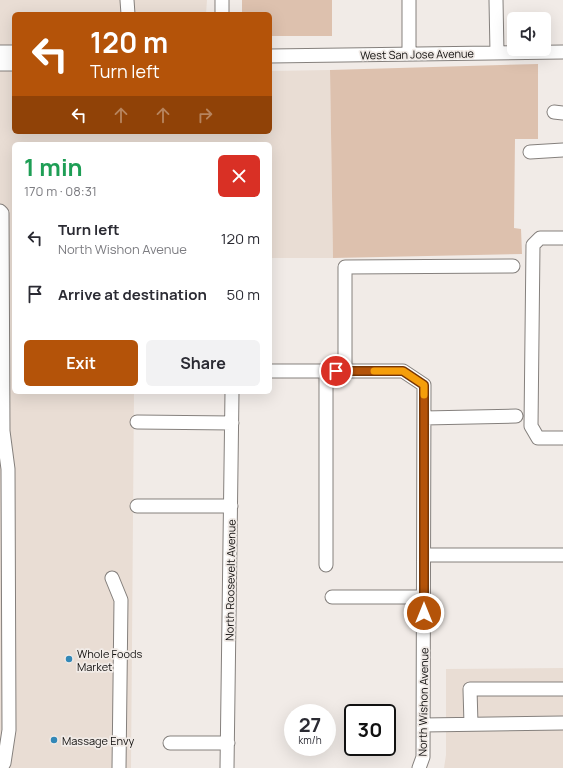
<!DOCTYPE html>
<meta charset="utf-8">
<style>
:root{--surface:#fff;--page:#f2f2f3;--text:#2b2b33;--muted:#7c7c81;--accent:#b45309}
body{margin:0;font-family:Manrope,sans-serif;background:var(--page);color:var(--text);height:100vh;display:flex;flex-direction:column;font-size:15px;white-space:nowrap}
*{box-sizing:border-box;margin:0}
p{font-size:13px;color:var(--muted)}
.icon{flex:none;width:22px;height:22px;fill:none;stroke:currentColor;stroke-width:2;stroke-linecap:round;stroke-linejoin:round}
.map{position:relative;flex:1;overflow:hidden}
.panel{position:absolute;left:12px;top:142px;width:260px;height:252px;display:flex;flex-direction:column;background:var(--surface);border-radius:6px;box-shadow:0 4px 16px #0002}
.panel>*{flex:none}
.top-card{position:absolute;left:12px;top:12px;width:260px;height:122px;border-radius:6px;box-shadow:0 4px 16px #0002;background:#b45309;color:#fff;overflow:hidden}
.fabs{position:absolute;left:507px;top:12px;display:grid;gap:8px}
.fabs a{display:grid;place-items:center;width:44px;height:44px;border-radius:6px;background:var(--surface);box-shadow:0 4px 16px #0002;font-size:20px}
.speed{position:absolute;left:284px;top:704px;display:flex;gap:8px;font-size:20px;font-weight:700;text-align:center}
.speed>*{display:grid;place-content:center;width:52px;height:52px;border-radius:50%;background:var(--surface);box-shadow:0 4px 16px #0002;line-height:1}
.speed small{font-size:10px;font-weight:400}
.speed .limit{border:2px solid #111;border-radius:6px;background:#fff;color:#111}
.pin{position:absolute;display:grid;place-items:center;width:34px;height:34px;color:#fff;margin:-17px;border:2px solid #fff;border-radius:50%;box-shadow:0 1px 4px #0007}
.me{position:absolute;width:44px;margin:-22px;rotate:0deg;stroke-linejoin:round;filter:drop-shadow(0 0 3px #0008)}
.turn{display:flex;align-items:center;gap:14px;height:84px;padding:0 12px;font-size:18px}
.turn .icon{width:52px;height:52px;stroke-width:2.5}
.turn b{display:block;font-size:28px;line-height:34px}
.lanes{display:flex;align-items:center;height:38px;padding:0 12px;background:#0003;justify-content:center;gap:20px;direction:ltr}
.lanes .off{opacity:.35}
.round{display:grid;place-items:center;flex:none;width:42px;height:42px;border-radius:6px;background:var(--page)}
.overview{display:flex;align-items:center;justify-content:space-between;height:68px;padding:0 12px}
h1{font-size:24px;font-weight:700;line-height:30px;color:#1e9e55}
.button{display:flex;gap:8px;margin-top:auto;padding:8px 12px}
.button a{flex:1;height:46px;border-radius:6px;background:var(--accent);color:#fff;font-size:16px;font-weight:700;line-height:46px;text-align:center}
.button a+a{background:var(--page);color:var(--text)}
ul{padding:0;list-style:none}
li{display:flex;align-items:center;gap:12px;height:56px;padding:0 12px}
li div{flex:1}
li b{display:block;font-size:15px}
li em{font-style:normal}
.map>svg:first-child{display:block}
.built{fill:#e9ddd4}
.green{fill:#ddc1ae}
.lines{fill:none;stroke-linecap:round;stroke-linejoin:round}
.minor-casing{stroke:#85807d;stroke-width:15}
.minor{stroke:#fff;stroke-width:13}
.route-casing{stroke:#753606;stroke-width:10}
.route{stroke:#b45309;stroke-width:7}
.slow{stroke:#f59e0b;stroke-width:7}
.poi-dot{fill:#3388b7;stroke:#f1ebe7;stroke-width:1.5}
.labels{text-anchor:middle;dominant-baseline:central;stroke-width:3.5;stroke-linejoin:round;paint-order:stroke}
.street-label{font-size:11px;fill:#12100f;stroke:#f1ebe7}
.poi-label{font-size:11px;fill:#12100f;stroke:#f1ebe7;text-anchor:start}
</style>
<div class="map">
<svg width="563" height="768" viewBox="0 0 563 768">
<rect width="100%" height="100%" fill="#f1ebe7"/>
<!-- built -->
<path class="built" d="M0,0h207l-1,14h-192v118h256v-61l60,-1 3,188h-63v-114h-256v248h120l-3,376h-131z
M563,668v100h-119l2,-13v-86z"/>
<!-- green -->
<path class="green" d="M242,0h90v36h-62v-22h-28z
M538,64v75h-23l-1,89 7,1 1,25 -189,4 -3,-188z"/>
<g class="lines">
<!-- minor casing -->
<g class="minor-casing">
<path id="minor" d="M127,0l1,14
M496,0l1,53
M222,14v-14
M0,52h14
M409,54v-54
M270,56l293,-4
M0,64h14
M554,112l9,1
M530,152l33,-2
M0,211l2,2 1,218 5,38 1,261 -5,33 -3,5
M563,238h-23l-7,7 -2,181 7,12h25
M270,371h133l21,14 -1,372 -4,11
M326,371v194
M345,371v-104l168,-1
M424,418l92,-2
M137,422l95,1
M137,506h94
M424,555h139
M112,578l9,22 -2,168
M332,597h92
M471,724l-1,-35h93
M423,725l140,-2
M170,743h58
M227,768l5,-376"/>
</g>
<!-- minor -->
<use href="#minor" class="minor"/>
</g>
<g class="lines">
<!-- route casing -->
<g class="route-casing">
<path id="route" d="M336,371h67l21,14v228"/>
</g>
<!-- route -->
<use href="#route" class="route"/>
<!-- slow -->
<path class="slow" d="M374,371h29l21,14v10"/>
</g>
<!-- markers -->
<g class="poi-dot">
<circle cx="69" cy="659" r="4"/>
<circle cx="54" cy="740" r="4"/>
</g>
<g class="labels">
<!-- street labels -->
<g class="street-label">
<text transform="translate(417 54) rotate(-1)">West San Jose Avenue</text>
<text transform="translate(230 580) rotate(-89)">North Roosevelt Avenue</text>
<text transform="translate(423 702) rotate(-89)">North Wishon Avenue</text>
</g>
<!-- poi labels -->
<g class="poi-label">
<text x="77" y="653">Whole Foods<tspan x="77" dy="13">Market</tspan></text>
<text x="62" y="740">Massage Envy</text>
</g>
</g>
</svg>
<div class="fabs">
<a><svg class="icon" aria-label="sound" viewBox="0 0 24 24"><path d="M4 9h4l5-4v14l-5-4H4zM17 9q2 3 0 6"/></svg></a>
</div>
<div class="speed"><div>27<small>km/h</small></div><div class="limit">30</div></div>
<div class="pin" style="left:336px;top:371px;background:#d93025"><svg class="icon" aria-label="arrive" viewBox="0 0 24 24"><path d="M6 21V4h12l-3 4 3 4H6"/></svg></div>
<svg class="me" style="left:424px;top:613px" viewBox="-20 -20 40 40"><circle r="17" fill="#b45309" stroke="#fff" stroke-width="3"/><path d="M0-11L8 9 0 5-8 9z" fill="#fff"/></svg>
<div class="top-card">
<div class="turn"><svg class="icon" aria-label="left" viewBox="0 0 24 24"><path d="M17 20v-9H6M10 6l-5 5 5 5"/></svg><div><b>120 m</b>Turn left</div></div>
<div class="lanes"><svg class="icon" aria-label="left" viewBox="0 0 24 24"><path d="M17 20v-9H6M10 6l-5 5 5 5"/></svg><svg class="icon off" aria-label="ahead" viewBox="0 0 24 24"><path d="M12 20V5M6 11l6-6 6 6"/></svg><svg class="icon off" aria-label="ahead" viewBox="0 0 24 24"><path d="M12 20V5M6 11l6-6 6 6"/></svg><svg class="icon off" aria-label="right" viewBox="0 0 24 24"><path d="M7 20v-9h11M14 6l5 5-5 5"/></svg></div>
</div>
<section class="panel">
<div class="overview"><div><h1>1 min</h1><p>170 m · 08:31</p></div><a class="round" style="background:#d93025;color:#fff"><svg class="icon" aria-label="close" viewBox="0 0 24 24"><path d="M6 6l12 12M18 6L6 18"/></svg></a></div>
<ul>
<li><svg class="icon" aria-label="left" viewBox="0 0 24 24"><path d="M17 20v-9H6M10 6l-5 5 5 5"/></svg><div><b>Turn left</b><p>North Wishon Avenue</p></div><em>120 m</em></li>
<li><svg class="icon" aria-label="arrive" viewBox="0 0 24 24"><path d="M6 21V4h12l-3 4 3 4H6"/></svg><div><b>Arrive at destination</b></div><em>50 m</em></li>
</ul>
<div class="button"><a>Exit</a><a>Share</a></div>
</section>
</div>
